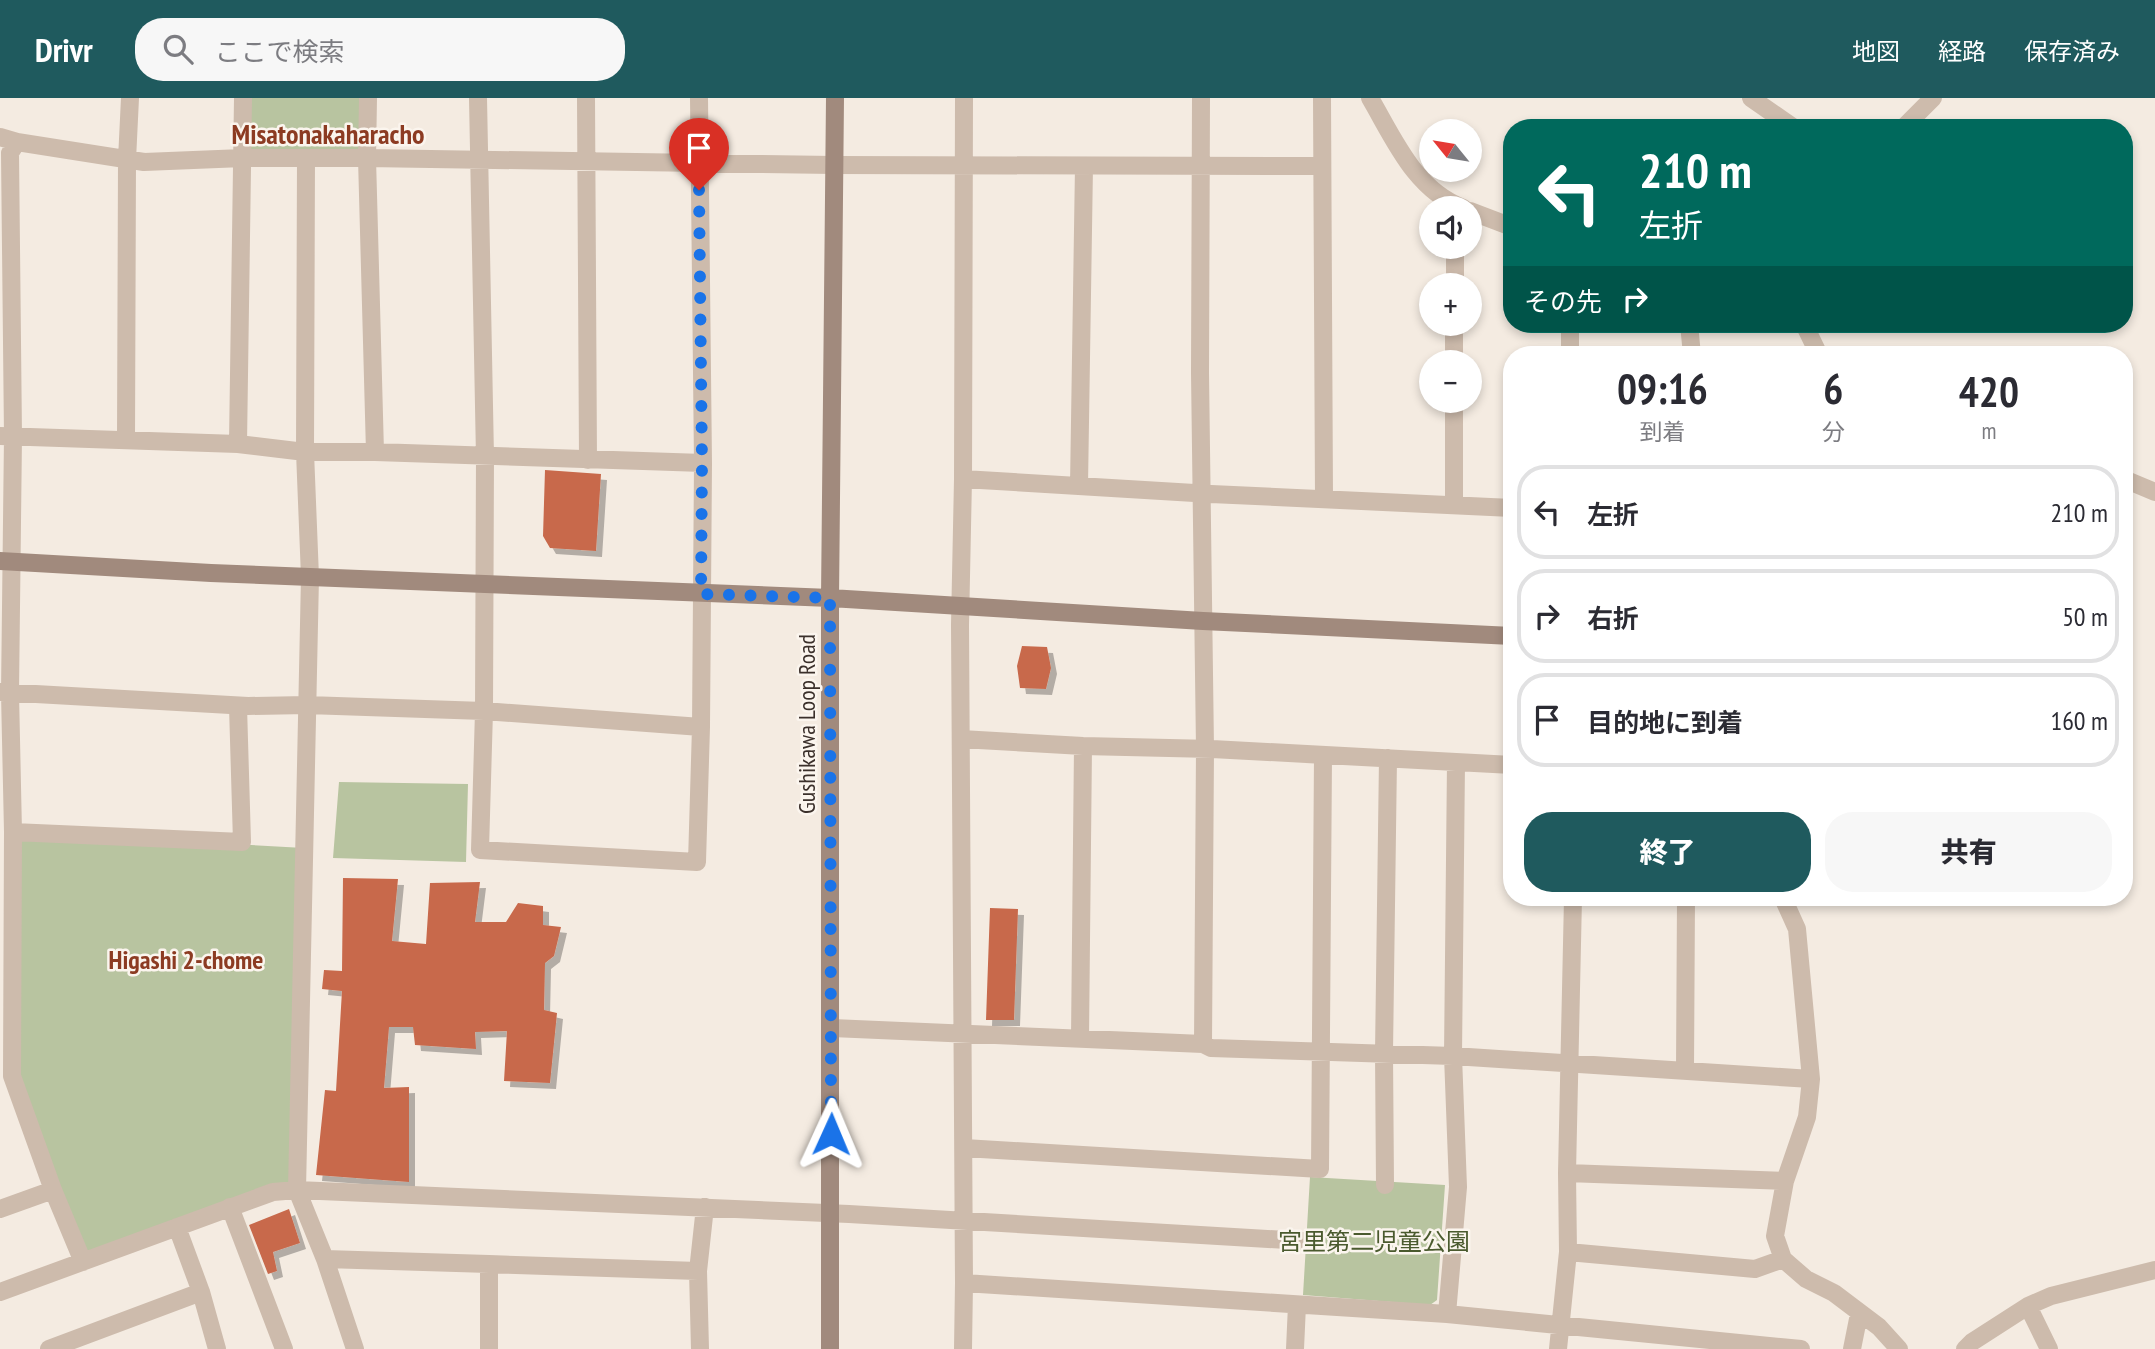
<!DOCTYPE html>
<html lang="ja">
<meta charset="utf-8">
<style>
:root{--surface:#fff;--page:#f7f7f7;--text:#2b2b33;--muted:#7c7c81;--line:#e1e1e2;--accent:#1f5a5e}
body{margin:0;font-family:"PT Sans Narrow","Noto Sans JP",sans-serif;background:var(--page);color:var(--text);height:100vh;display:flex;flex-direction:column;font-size:26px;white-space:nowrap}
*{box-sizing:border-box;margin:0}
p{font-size:23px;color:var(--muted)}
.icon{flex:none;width:38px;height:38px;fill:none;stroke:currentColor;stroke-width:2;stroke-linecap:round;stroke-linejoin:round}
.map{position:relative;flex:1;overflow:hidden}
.details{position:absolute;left:1503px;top:248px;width:630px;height:560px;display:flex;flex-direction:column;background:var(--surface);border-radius:28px;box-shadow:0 4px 10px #0003}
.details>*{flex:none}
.top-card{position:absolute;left:1503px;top:21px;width:630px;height:214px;border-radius:28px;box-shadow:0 4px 10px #0003;background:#00695c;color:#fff;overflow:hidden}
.needle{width:46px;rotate:300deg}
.tools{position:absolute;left:1419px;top:21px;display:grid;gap:14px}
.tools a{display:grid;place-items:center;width:63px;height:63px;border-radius:50%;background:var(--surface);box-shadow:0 4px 10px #0003;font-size:35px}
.pin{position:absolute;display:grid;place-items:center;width:60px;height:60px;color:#fff;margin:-72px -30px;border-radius:50% 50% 50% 0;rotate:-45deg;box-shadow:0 0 7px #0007}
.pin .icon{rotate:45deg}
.me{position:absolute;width:77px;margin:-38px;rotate:1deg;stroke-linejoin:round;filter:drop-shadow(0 0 5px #0008)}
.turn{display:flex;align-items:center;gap:24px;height:147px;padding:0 21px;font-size:32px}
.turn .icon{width:91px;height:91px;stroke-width:2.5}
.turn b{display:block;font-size:49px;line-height:60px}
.then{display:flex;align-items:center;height:66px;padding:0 21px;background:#0003;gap:14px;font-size:26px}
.eta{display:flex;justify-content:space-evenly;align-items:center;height:119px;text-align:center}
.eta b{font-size:42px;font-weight:800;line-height:49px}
.primary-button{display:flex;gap:14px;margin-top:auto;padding:14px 21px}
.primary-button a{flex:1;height:80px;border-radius:28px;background:var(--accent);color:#fff;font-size:28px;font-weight:800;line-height:80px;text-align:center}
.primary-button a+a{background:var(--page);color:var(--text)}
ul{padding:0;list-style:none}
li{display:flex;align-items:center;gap:21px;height:94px;margin:0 14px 10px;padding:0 7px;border:4px solid var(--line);border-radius:28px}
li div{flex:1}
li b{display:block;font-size:26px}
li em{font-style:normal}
header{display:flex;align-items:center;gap:42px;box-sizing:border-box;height:98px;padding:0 35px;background:var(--accent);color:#fff}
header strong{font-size:33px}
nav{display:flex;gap:38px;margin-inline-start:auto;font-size:24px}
.search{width:490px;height:63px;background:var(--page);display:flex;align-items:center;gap:18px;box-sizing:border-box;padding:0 24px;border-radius:28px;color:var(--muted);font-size:26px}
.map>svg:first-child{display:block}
.green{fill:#b8c4a0}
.building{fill:#c8694b;filter:url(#shadow)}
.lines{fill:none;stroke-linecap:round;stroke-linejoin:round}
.street{stroke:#cdbbac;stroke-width:18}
.secondary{stroke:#a18a7d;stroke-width:18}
.route{stroke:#1a73e8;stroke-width:12;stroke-dasharray:0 21.6}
.labels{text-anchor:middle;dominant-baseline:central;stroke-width:5;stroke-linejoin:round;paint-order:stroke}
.street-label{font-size:24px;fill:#3b302b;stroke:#fbf5ee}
.park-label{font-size:24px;fill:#4a5a2e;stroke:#fbf5ee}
.neighbourhood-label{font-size:26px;font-weight:bold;fill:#8c3b22;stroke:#fbf5ee}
.quarter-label{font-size:28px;font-weight:bold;fill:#8c3b22;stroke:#fbf5ee}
</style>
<header>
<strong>Drivr</strong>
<div class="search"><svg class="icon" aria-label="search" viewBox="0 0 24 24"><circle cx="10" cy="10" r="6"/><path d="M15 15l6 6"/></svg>ここで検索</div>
<nav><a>地図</a><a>経路</a><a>保存済み</a></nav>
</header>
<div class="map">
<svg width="2155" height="1251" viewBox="0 0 2155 1251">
<defs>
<filter id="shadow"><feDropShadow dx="6" dy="6" stdDeviation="0" flood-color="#0004"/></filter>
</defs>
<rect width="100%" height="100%" fill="#f4ebe1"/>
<!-- green -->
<path class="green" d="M243,0h125l-1,60h-124z
M339,684l129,2 -2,78 -133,-4z
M13,734l291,16 -7,342 -214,72 -71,-186z
M1310,1079l135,8 -8,115 -7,5 -127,-10z"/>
<!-- building -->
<path class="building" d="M545,372l56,4 -5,77 -46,-3 -7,-12z
M1022,548l25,1 4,21 -5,21 -26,-1 -3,-22z
M343,780l55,1 -6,62 34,3 4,-61 50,-1 -5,40h31l12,-19 25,3v19l18,2 -7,29 -9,7 -1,47 13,3 -7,70 -46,-2 3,-50 -32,1 1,17 -61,-4 -2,-18h-24l-5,61 25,-1v95l-93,-7 9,-85 11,1 6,-100 -20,-2 2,-19 18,1z
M990,810l28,1 -4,111h-28z
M289,1111l11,34 -27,9 4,19 -9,3 -19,-49z"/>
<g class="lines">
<!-- street -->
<path class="street" d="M368,0l-1,60 8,294 328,11 -4,-365
M478,0l7,359 -1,254 -4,139 217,12 4,-135 2,-264
M586,0l2,362
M964,0l-1,381 248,15 301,14
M1201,0l-1,275 5,376 -2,295
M1322,0l2,400
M1370,0c24,41 45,92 93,110
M1751,0l43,30
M1903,30l30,-30
M0,39l17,5 127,20 99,-4h124l467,7 487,1
M306,60l-1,294 5,125 -13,613 28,69
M1470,113l42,16
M1455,187v-38
M1689,226l3,31
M1804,226l15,31
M1570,257v-31
M1454,264v-38
M0,338l238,8 5,-346
M126,342l1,-280 3,-62
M238,346l67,8h70
M963,381l-3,146 4,658
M2124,381l31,13
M1079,388l5,-320
M1454,406v-103
M0,594l248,14 59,-1 177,6 217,16
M961,641l122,7 129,3 300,16
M13,734l229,10 -4,-136
M1783,800l14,31 14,150 -4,38 -22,64 -10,55 8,23 23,20 28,14 45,34 20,22
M832,930l371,16 8,4 242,8 358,23
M1080,940l3,-292
M1685,972l1,-172
M964,1050l356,21 3,-413
M1567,1075l218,8
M1385,1087l-1,-132 4,-295
M53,1092l30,72
M230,1109l54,142
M0,1111l53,-19 -41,-114 1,-244 -3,-139 3,-257 -3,-283 7,-11
M177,1129l24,65
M1568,1154l187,17 28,-10
M698,1173l7,-64
M0,1194l273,-100 24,-2 552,24 454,27
M2028,1208l21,43
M1447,1216l11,-127 -5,-131 3,-294
M49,1251l152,-57 16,57
M355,1251l-30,-90 164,5
M489,1251v-85l209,7 2,78
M963,1251l1,-66 483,31 354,35
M1295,1251l2,-44
M1558,1251l10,-97 -1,-79 6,-275
M1852,1251l7,-35
M1965,1251l7,-7 56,-36 23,-10 104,-26"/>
<!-- secondary -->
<path class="secondary" d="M0,463l211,12 619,25 373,23 309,15
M830,1251v-751l5,-500"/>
</g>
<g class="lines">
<!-- route -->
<path class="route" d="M699,92l3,273 -1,131 129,4 1,536"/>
</g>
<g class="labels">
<!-- street labels -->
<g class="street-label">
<text transform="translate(806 626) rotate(-90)">Gushikawa Loop Road</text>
</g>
<!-- park labels -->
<g class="park-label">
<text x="1374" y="1143">宮里第二児童公園</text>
</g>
<!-- neighbourhood labels -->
<g class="neighbourhood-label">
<text x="186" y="861">Higashi 2-chome</text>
</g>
<!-- quarter labels -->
<g class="quarter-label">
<text x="328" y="35">Misatonakaharacho</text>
</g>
</g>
</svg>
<div class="tools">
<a><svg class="needle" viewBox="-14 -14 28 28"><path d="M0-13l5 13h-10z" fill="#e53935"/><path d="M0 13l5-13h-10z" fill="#7c7c81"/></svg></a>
<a><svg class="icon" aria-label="sound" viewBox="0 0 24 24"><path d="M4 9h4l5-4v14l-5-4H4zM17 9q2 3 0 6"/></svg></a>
<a>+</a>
<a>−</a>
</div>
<div class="pin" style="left:699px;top:92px;background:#d93025"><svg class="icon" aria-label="arrive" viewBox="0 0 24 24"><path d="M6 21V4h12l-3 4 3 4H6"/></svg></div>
<svg class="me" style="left:831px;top:1036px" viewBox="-20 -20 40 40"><path d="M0-17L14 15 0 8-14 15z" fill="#1a73e8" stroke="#fff" stroke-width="4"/></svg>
<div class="top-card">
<div class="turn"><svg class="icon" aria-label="left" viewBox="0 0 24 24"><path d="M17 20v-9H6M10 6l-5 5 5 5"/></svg><div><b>210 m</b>左折</div></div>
<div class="then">その先<svg class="icon" aria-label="right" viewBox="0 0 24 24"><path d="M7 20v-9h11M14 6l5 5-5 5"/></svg></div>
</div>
<section class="details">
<div class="eta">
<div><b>09:16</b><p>到着</p></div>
<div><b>6</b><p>分</p></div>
<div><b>420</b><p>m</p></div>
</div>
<ul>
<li><svg class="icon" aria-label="left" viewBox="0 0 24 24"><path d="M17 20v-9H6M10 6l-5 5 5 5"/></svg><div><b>左折</b></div><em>210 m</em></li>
<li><svg class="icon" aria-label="right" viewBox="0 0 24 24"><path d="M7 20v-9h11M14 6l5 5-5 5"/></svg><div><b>右折</b></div><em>50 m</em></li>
<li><svg class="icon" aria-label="arrive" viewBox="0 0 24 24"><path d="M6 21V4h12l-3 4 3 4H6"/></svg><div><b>目的地に到着</b></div><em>160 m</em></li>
</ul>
<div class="primary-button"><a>終了</a><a>共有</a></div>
</section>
</div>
